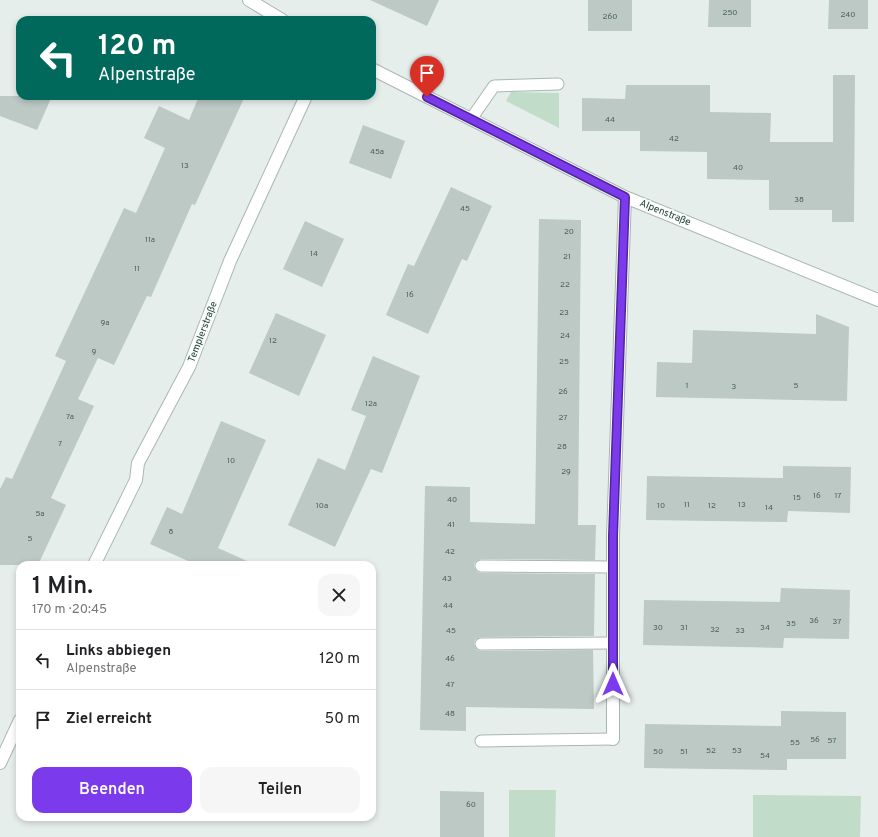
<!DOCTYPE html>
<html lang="de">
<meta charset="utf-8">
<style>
:root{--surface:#fff;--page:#f6f6f6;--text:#202124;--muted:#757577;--line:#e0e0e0;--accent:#7c3aed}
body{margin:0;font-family:Overpass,sans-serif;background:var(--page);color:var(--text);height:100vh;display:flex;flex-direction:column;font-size:15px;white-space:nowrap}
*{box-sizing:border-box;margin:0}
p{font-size:13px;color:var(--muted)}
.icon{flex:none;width:22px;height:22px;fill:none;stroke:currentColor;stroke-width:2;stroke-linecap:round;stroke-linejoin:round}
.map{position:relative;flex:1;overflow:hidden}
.details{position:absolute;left:16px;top:561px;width:360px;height:260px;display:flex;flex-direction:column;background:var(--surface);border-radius:12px;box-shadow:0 2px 6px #0003}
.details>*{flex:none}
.guide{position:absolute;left:16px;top:16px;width:360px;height:84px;border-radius:12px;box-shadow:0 2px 6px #0003;background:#00695c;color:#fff;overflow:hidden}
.pin{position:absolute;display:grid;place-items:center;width:34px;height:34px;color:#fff;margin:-41px -17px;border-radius:50% 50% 50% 0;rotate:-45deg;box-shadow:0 0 4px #0007}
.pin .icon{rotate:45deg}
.me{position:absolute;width:44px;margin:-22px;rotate:0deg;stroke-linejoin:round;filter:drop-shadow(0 0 3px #0008)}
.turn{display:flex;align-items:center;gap:14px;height:84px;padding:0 16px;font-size:18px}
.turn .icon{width:52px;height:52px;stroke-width:2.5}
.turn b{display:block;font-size:28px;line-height:34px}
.round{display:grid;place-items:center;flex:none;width:42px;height:42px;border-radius:12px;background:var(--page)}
.overview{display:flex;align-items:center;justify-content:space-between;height:68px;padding:0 16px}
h1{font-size:24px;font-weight:600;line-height:30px}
.cta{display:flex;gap:8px;margin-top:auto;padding:8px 16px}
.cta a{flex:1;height:46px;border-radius:12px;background:var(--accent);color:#fff;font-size:16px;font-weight:600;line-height:46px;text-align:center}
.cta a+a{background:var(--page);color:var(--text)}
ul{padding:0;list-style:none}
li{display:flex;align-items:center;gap:12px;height:60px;padding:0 16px;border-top:1px solid var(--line)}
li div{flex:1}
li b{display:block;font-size:15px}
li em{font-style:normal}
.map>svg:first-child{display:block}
.green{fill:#c1ddca}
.building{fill:#bcc9c4}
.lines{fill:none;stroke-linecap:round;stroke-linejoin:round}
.lane-casing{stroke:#a9b6b2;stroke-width:13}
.street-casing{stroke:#a9b6b2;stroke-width:14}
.lane{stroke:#fff;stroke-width:11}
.street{stroke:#fff;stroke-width:12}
.route-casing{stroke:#51269a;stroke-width:10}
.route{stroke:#7c3aed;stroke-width:7}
.labels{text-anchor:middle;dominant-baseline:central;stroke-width:3.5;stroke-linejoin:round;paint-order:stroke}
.number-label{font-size:8px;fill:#4c625c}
.street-label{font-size:10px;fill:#264039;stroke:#f7fbf9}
</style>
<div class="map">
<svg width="878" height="837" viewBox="0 0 878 837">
<rect width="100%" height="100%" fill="#e6eeeb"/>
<!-- green -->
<path class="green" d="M511,92l48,1v35l-53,-27z
M509,790h47l-1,47h-46z
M753,795l108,1 -1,41h-107z"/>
<!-- building -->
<path class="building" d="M370,0h69l-12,26z
M588,0h44v31h-44z
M709,0h42v27h-43z
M829,0h39v29h-40z
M833,75h22l-1,147h-22v-12h-63v-30l-62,-1v-27l-67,-1v-20h-58v-33l43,1 1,-14h84v27l61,1 -1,29h63z
M0,96h52l-15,34 -37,-14z
M199,96h46l-50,109 -3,-1 -41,93 -4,-1 -33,69 -16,-7 -20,41 16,7 -43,92 15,7 -28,60h-38v-76l6,-12 6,2 54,-118 -11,-5 69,-148 12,5 29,-65 -21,-10 15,-32 30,14z
M363,125l42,16 -14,38 -42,-16z
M451,187l41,19 -25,55 -5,-2 -34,75 -42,-19 22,-51 6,2z
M539,219l42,1 -3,305h18l-1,35 -114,-1 -6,3 -1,4 3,6 4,1 114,1 -1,62 -113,1 -6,3 -1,4 3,6 4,1 112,-1 1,59 -128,-2v24l-46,-1 5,-244 45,1v35l65,2z
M305,221l39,18 -22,48 -39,-18z
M276,313l50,22 -27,61 -50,-23z
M816,314l33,13 -2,74 -191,-4 1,-35 35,1 1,-33 123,4z
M373,356l47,20 -38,97 -11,-4 -36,78 -47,-22 30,-67 27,12 21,-54 -15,-6z
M221,421l45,19 -48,108 38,17h-59l-47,-21 17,-37 15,7z
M783,466l68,1 -1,46 -62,-2 -1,11 -141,-2 1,-44 136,2z
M781,588l69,2 -1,49 -65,-1 -1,10 -140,-3 1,-45 136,2z
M781,711l65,1v47h-59v11l-143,-2 1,-44 136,2z
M440,791l44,1v45h-44z"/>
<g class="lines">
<!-- lane casing -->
<g class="lane-casing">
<path id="lane" d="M471,119l23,-33 64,-2
M481,566l132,1
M481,644l132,-1
M481,741l132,-2"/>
</g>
<!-- street casing -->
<g class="street-casing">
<path id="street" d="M249,0l33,20
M372,69l253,128 253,103
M94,565l42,-85 2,-17 51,-96 41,-106 76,-165
M613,739v-203l12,-339
M0,763l20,-43"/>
</g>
<!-- lane -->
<use href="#lane" class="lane"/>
<!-- street -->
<use href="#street" class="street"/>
</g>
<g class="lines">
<!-- route casing -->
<g class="route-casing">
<path id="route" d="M427,97l198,100 -12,339v148"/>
</g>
<!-- route -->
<use href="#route" class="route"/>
</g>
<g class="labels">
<!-- number labels -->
<g class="number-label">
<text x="730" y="13">250</text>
<text x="848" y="15">240</text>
<text x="610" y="17">260</text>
<text x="610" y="120">44</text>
<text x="674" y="139">42</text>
<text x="377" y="152">45a</text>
<text x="185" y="166">13</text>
<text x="738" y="168">40</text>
<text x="799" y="200">38</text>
<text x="465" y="209">45</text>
<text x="569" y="232">20</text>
<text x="150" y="240">11a</text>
<text x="314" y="254">14</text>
<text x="567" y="257">21</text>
<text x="137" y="269">11</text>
<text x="565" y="285">22</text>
<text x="410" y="295">16</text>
<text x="564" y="313">23</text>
<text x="105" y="323">9a</text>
<text x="565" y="336">24</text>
<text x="273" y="341">12</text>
<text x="94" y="352">9</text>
<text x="564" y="362">25</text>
<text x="687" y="386">1</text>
<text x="796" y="386">5</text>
<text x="734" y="387">3</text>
<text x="563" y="392">26</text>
<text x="371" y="404">12a</text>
<text x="70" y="417">7a</text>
<text x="563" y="418">27</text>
<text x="60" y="444">7</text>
<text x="562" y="447">28</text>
<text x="231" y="461">10</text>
<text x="566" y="472">29</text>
<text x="817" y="496">16</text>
<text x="838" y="496">17</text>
<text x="797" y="498">15</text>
<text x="452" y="500">40</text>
<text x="687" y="505">11</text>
<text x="742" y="505">13</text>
<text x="322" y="506">10a</text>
<text x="661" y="506">10</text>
<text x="712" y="506">12</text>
<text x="769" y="508">14</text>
<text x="40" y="514">5a</text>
<text x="451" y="525">41</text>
<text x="171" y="532">8</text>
<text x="30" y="539">5</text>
<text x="450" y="552">42</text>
<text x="447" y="579">43</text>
<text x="448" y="606">44</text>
<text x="814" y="621">36</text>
<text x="837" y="622">37</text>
<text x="791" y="624">35</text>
<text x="658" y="628">30</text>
<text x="684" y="628">31</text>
<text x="765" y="628">34</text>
<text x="715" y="630">32</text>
<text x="451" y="631">45</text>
<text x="740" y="631">33</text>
<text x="450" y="659">46</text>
<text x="450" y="685">47</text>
<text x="450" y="714">48</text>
<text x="815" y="740">56</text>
<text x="832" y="741">57</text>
<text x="795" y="743">55</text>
<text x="711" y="751">52</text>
<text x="737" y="751">53</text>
<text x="658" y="752">50</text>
<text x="684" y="752">51</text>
<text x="765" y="756">54</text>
<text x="471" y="805">60</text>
</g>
<!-- street labels -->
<g class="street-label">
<text transform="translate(665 213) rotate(22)">Alpenstraße</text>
<text transform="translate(203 332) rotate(-69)">Templerstraße</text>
</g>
</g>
</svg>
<div class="pin" style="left:427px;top:97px;background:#d93025"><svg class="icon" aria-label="arrive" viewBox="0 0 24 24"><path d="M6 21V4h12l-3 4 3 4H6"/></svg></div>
<svg class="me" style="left:613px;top:684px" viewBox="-20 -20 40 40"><path d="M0-17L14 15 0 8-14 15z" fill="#7c3aed" stroke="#fff" stroke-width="4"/></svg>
<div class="guide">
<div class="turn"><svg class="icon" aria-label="left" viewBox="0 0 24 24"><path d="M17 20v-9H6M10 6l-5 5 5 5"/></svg><div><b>120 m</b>Alpenstraße</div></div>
</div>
<section class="details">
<div class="overview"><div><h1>1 Min.</h1><p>170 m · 20:45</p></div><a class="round"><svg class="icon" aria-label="close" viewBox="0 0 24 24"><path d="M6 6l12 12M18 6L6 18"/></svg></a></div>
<ul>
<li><svg class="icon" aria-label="left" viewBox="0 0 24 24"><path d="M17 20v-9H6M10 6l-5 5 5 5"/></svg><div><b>Links abbiegen</b><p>Alpenstraße</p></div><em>120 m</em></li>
<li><svg class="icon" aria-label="arrive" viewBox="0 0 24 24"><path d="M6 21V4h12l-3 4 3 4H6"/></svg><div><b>Ziel erreicht</b></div><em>50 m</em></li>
</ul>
<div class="cta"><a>Beenden</a><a>Teilen</a></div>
</section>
</div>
